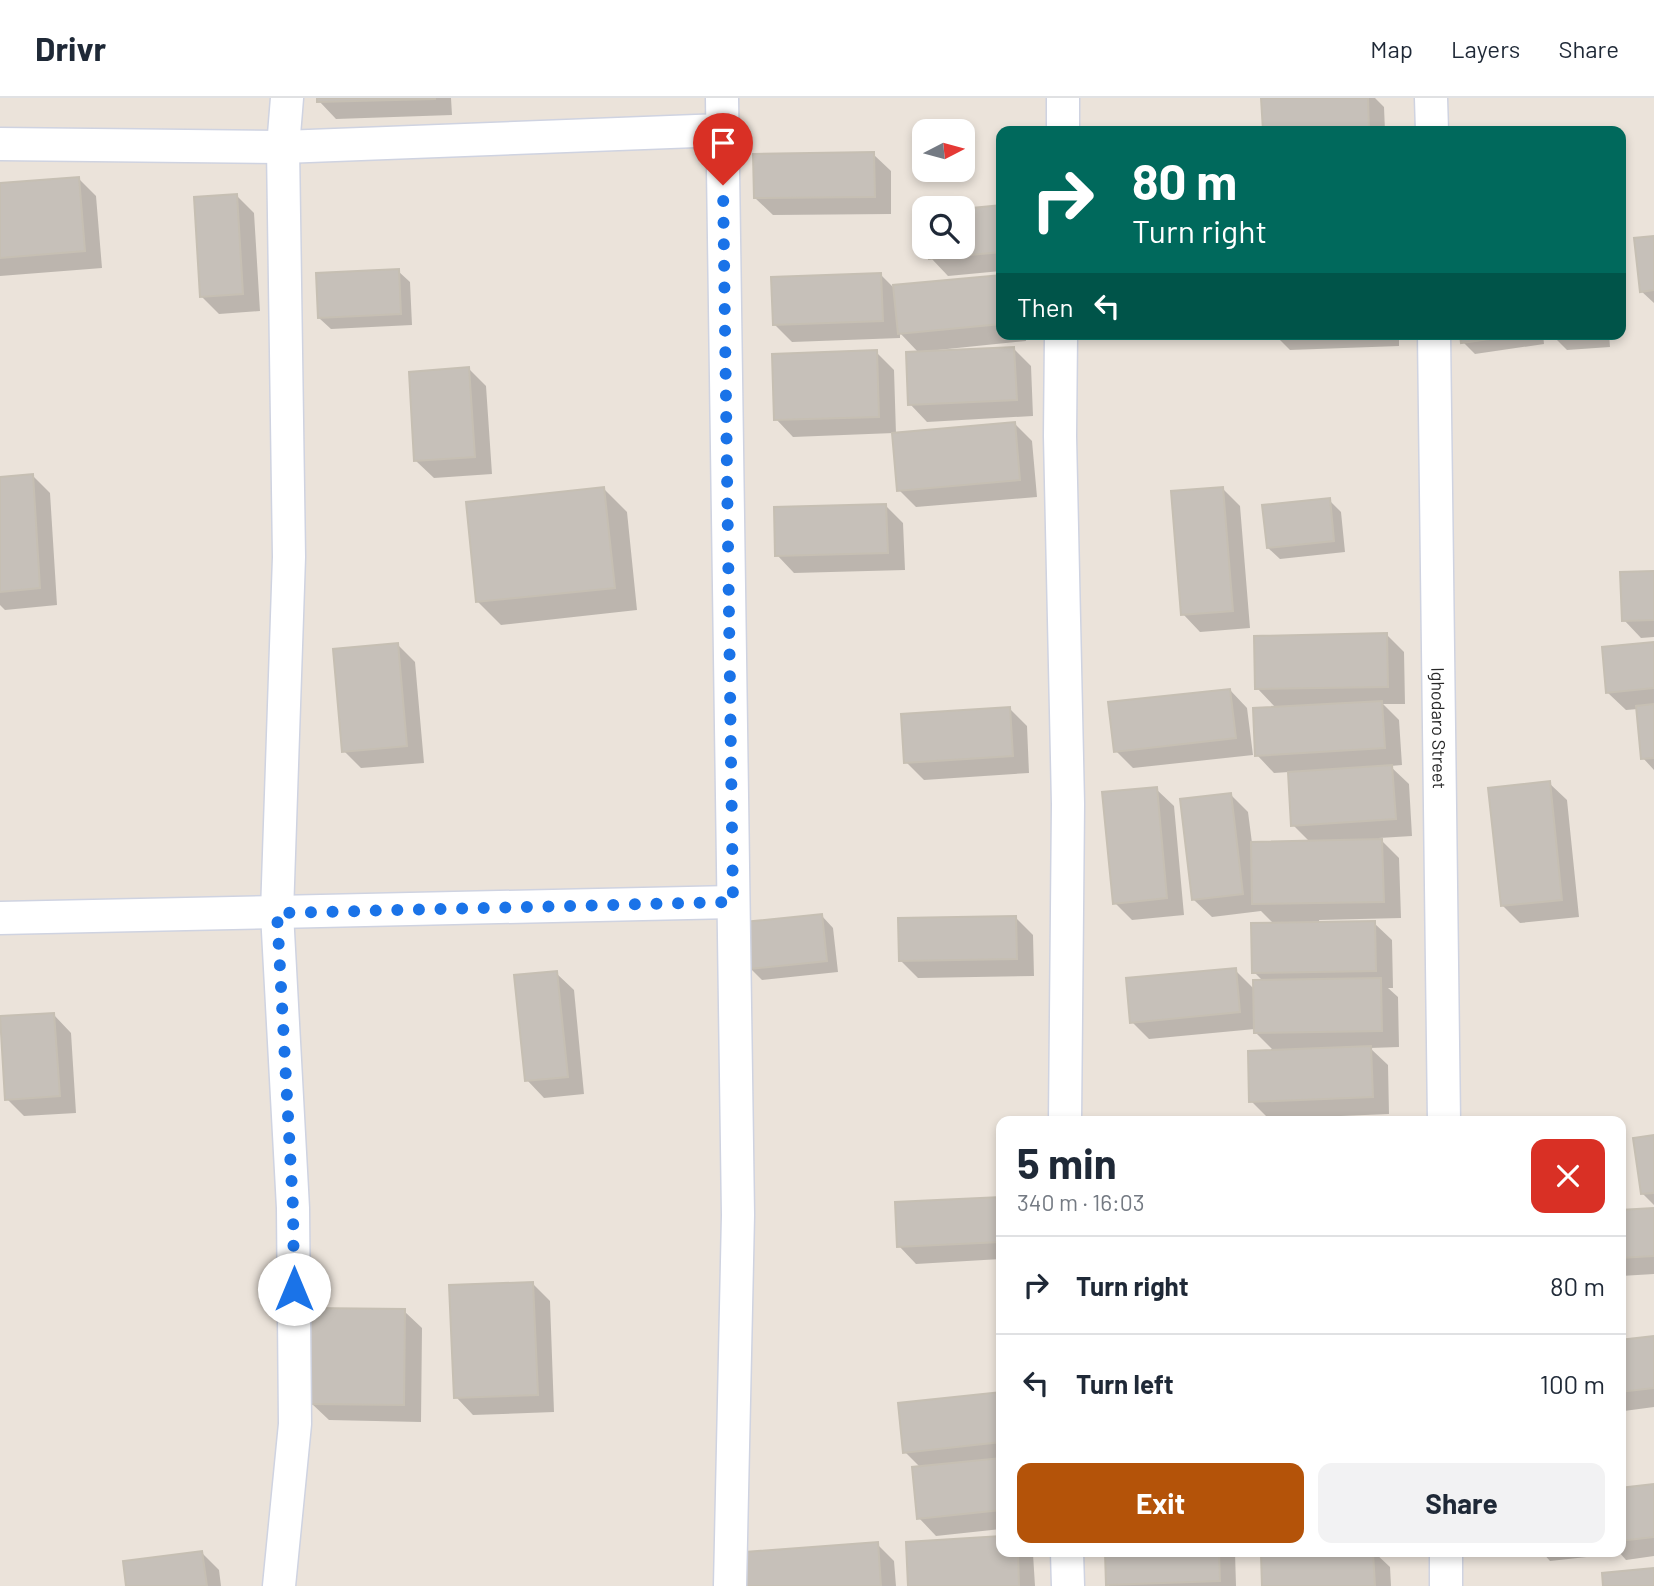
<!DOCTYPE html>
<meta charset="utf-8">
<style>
:root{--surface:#fff;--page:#f2f2f3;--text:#1f2937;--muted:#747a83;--line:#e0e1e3;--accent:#b45309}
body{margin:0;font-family:Barlow,sans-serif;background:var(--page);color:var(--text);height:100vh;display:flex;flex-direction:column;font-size:26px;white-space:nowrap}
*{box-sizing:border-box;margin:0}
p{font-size:23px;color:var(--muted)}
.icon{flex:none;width:38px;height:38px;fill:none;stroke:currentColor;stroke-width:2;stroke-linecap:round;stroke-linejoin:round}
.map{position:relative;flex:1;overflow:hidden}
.drawer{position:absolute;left:996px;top:1018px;width:630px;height:441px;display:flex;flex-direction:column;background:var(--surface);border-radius:14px;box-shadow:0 4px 10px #0003}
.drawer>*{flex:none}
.hud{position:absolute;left:996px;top:28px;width:630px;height:214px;border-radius:14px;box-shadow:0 4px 10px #0003;background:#00695c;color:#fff;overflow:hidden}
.needle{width:46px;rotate:84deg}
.tools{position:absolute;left:912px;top:21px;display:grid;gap:14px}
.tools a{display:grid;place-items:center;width:63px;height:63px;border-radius:14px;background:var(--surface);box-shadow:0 4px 10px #0003;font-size:35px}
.pin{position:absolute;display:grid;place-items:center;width:60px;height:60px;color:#fff;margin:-72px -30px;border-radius:50% 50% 50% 0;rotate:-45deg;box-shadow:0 0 7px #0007}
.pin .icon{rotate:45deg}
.me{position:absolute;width:77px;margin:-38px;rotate:0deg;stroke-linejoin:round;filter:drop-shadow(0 0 5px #0008)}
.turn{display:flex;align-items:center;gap:24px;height:147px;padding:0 21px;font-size:32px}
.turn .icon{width:91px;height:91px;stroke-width:2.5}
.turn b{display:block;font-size:49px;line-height:60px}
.then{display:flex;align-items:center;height:66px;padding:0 21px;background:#0003;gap:14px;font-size:26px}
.round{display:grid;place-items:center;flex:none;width:74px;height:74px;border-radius:14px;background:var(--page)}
.head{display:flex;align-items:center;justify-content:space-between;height:119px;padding:0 21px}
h1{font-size:42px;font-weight:700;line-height:52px}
.primary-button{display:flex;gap:14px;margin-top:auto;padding:14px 21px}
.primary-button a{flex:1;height:80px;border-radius:14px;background:var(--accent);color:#fff;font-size:28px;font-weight:700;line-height:80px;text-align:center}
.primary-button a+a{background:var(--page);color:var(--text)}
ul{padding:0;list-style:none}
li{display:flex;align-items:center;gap:21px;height:98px;padding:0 21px;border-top:2px solid var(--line)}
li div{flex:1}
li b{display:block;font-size:26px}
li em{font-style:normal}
header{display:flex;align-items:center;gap:42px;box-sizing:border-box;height:98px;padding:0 35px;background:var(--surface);border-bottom:2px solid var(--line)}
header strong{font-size:33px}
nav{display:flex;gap:38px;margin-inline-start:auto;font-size:24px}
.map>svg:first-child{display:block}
.shadow{fill:#0003}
.building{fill:#c6c0b9;stroke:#c6bfb3;stroke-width:2}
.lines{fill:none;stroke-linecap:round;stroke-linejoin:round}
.minor-casing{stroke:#cfd3e1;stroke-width:35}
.minor{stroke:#fff;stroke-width:32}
.route{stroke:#1a73e8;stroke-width:12;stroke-dasharray:0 21.6}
.labels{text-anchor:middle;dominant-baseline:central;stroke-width:6;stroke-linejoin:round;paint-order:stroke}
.street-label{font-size:18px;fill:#282828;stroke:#fff}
</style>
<header>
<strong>Drivr</strong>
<nav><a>Map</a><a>Layers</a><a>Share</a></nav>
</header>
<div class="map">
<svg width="1654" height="1488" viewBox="0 0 1654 1488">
<rect width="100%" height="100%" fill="#ebe3da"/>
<!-- shadow -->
<path class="shadow" d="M319,0h132l1,17 -116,4 -17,-18z
M1263,0h112l9,9 1,24h-120z
M873,56l18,17v43l-118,1 -18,-17z
M79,81l17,17 6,72 -102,8v-91z
M237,98l17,17 6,98 -41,3 -18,-18z
M1001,109v64l-53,5 -17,-18 -1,-11h32z
M1654,139v66l-13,-12z
M398,173l12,11 2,43 -81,4 -12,-11z
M881,177l12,12 108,-11v58h24l1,7 -108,11 -18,-19v5l-108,4 -18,-18z
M1274,236h125v12l-109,4z
M1462,236h81l1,10 -69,10 -12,-12z
M1551,236h58l1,13 -43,3z
M1014,251l17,17 2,50 -106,6 -17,-18z
M876,254l18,18 2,64 118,-11 18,18 5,56 -121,10 -17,-17 -5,-57 -101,4 -17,-18z
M469,271l17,17 6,88 -58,4 -18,-17z
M33,378l17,17 7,112 -52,5 -5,-5v-126z
M1222,390l18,18 10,122 -50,4 -17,-18z
M604,391l23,23 10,98 -136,15 -23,-23z
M1329,402l12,12 4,40 -65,7 -12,-11z
M886,408l17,17 2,47 -111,3 -17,-18z
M1654,475v64l-13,1 -17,-18z
M1387,537l17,17 1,52h-22l16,16 3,45 -12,1 19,18 3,52 -33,2 20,20 2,60 -82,2v4l55,-1 18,17 1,48h-5l10,9 1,50 -29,1 18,17 1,49 -120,5 -18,-18 24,-49 -20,-20v-3l-106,10 -17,-17 103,-52 20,20 9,-8 -10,-10 20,-48 -13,-13 -49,6 -18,-17 36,-106 18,18 4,31 58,-1 -17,-17 -4,-53 -15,1 -17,-18 20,-46 -20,-21z
M1654,546v126l-11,-12 -5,-49 -12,1 -18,-17z
M398,547l17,17 9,101 -63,5 -17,-17z
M1230,592l17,18 6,47 -120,13 -17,-17z
M1009,610l18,18 2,47 -105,7 -18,-18z
M1549,685l18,17 12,117 -59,6 -18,-18z
M1156,691l18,17 10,109 -52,5 -17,-17z
M822,818l11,12 5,44 -76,8 -11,-11z
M1016,820l17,17 1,41 -116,2 -17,-17z
M556,875l18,17 10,104 -40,4 -17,-18z
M54,917l17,18 5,80 -52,3 -17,-17z
M1654,1039v68l-12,-12z
M1001,1101v60l-85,5 -17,-18z
M1654,1112v64l-33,2 -1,-64z
M532,1185l18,18 4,111 -81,3 -17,-18z
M404,1213l18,17 -1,94 -92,-2 -18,-17z
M1654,1240v69l-30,4 -4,-4v-65z
M1001,1296v135l-65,7 -17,-18 2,-50 -16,-16z
M1654,1387v71l-28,4 -7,-8h1v-63z
M1001,1440v14h30l2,2 2,32h-125z
M877,1446l17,17 2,25h-147z
M1107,1454h128l1,34h-127z
M1337,1454h37l16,15 1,19h-127z
M1542,1454h63v3l-55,6z
M202,1455l17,17 2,16h-93z"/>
<!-- building -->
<path class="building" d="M317,0h118v1l-118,3z
M1261,0h107l1,33h-106z
M874,54l1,45 -121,1 -1,-44z
M79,79l6,74 -85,7v-75z
M237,96l6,100 -43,3 -6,-100z
M1001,107v47l-72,7 -1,-12h34v-38z
M1654,138v54l-14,2 -6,-54z
M399,171l2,45 -83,4 -2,-45z
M881,175l2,48 -110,4 -2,-48z
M1001,177v49l-103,10 -5,-49z
M1460,236h64l-63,9z
M1014,249l3,53 -109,5 -2,-53z
M877,252l2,67 -105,3 -2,-66z
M469,269l6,90 -61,4 -5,-89z
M1015,324l5,58 -123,11 -5,-58z
M33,376l7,114 -40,4v-115z
M604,389l11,101 -139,14 -10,-100z
M1223,389l10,124 -52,4 -10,-124z
M1330,400l4,43 -67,7 -5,-43z
M886,406l2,49 -113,3 -1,-49z
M1654,473v49l-32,1 -2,-49z
M1387,535l1,54 -133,2 -1,-53z
M1654,544v46l-48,5 -4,-46z
M398,545l9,103 -65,6 -9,-103z
M1230,591l6,49 -122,14 -6,-50z
M1382,603l3,47 -130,8 -2,-48z
M1654,606v54l-13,1 -5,-53z
M1010,609l3,49 -109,7 -3,-49z
M1392,667l4,54 -105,7 -3,-54z
M1550,683l12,119 -61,6 -13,-118z
M1157,689l10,111 -54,6 -11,-112z
M1231,695l12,101 -51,6 -12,-101z
M1382,741l2,63 -132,2 -1,-62z
M822,816l5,47 -78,8 -5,-47z
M1016,818l1,43 -118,2 -1,-43z
M1375,823l1,50 -124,2 -1,-50z
M1236,870l4,44 -110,11 -4,-45z
M557,873l11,106 -43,4 -11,-106z
M1381,880l1,53 -128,2 -1,-53z
M54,915l6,83 -55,4 -5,-84z
M1371,948l2,51 -124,5 -1,-51z
M1654,1037v58l-13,1 -8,-56z
M1001,1099v45l-104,5 -2,-45z
M1654,1110v48l-34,2v-48z
M533,1184l5,113 -84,3 -5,-113z
M310,1210l95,1 -1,96 -95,-1z
M1654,1238v52l-34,4v-52z
M1001,1294v50l-98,11 -5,-50z
M1001,1360v52l-84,9 -5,-52z
M1654,1386v53l-34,4v-53z
M1001,1438v16h17l1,34h-111l-2,-44z
M878,1444l3,44h-134l-2,-34z
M202,1453l5,35h-81l-3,-25z
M1105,1454h114l1,29 -114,4z
M1310,1454h63l2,34h-113l-1,-31z
M1654,1470v18h-51l-1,-13z"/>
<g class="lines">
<!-- minor casing -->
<g class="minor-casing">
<g id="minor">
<path d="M722,0l16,1117 -8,371"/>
<path d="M1431,0l1,33"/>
<path d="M1063,33v-33"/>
<path d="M0,46l283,3 439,-17"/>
<path d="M1061,236l-1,102 8,368 -3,318"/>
<path id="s1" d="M1434,236l10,788"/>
<path d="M0,820l733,-16"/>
<path d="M1067,1454l1,34"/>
<path d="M279,1488l16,-162 -2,-216 -16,-295 12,-356 -6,-410 4,-49"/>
<path d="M1446,1488v-34"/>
</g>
</g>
<!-- minor -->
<use href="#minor" class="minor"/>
</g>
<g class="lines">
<!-- route -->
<path class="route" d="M294,1191l-1,-81 -16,-295 456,-11 -10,-717"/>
</g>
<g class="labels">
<!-- street labels -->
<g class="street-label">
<text stroke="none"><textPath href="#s1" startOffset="394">Ighodaro Street</textPath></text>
</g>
</g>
</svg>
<div class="tools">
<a><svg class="needle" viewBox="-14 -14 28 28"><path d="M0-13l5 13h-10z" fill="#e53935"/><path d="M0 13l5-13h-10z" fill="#747a83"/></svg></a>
<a><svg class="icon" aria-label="search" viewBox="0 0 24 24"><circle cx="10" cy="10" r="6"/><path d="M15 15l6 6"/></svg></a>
</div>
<div class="pin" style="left:723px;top:87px;background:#d93025"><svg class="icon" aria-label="arrive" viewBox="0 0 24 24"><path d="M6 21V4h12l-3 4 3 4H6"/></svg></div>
<svg class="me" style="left:294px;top:1191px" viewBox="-20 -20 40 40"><circle r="19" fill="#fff"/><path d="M0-13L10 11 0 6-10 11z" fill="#1a73e8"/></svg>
<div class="hud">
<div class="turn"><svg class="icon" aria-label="right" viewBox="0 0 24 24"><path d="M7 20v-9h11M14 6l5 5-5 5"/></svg><div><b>80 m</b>Turn right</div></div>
<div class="then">Then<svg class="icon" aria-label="left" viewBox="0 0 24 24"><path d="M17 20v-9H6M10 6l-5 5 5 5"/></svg></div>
</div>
<section class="drawer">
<div class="head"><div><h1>5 min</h1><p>340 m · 16:03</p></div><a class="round" style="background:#d93025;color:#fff"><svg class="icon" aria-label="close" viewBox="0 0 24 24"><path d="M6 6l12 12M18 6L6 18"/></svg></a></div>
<ul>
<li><svg class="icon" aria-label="right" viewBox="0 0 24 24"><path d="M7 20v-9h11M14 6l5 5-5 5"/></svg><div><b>Turn right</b></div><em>80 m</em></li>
<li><svg class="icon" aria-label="left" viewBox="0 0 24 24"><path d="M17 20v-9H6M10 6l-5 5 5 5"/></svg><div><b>Turn left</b></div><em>100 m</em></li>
</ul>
<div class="primary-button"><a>Exit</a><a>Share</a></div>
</section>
</div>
